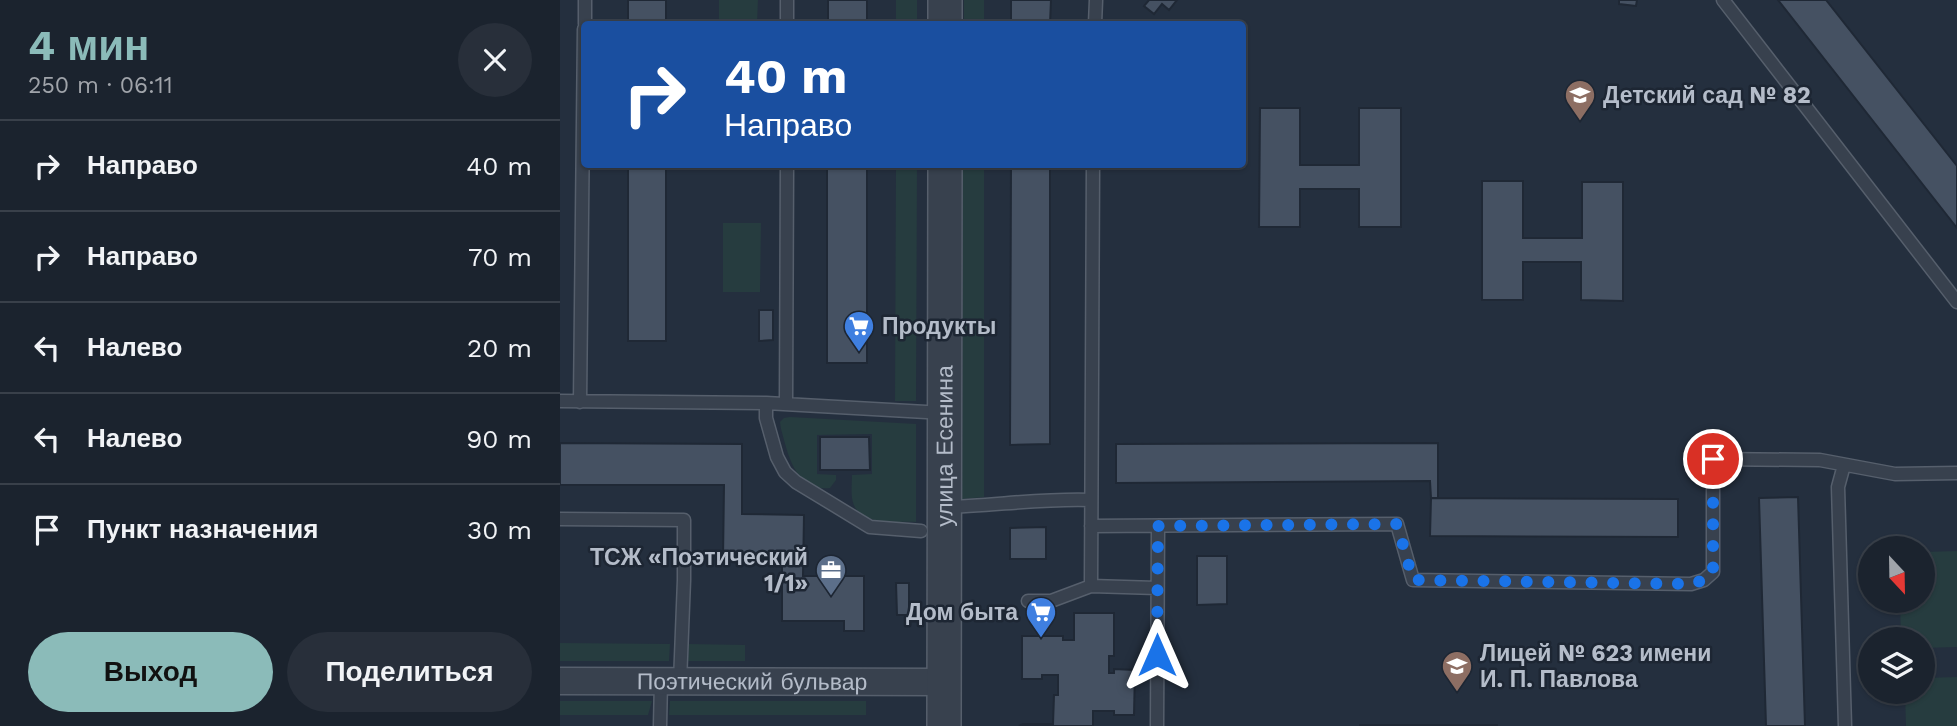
<!DOCTYPE html>
<html lang="ru">
<meta charset="utf-8">
<style>
:root{--surface:#1b232e;--page:#282f3a;--text:#f1f3f6;--muted:#a0a4aa;--line:#39404a;--accent:#8bbbb9}
body{margin:0;font-family:"Work Sans",sans-serif;background:var(--page);color:var(--text);height:100vh;display:flex;flex-direction:column;font-size:26px;white-space:nowrap}
*{box-sizing:border-box;margin:0}
p{font-size:23px;color:var(--muted)}
.icon{flex:none;width:38px;height:38px;fill:none;stroke:currentColor;stroke-width:2;stroke-linecap:round;stroke-linejoin:round}
.map{position:relative;flex:1;overflow:hidden}
.details{display:flex;flex-direction:column;background:var(--surface);width:560px}
.details>*{flex:none}
.guide{position:absolute;left:21px;top:21px;width:665px;height:147px;border-radius:7px;box-shadow:0 2px 5px #0004,0 0 0 2px var(--line);background:#1a4fa0;color:#fff;overflow:hidden}
.needle{width:46px;rotate:158deg}
.controls{position:absolute;left:1298px;top:536px;display:grid;gap:14px}
.controls a{display:grid;place-items:center;width:77px;height:77px;border-radius:50%;background:var(--surface);box-shadow:0 2px 5px #0004,0 0 0 2px var(--line);font-size:35px}
.pin{position:absolute;display:grid;place-items:center;width:60px;height:60px;color:#fff;margin:-30px;border:4px solid #fff;border-radius:50%;box-shadow:0 2px 7px #0007}
.me{position:absolute;width:77px;margin:-38px;rotate:0deg;stroke-linejoin:round;filter:drop-shadow(0 0 5px #0008)}
.turn{display:flex;align-items:center;gap:24px;height:147px;padding:0 28px;font-size:32px}
.turn .icon{width:91px;height:91px;stroke-width:2.5}
.turn b{display:block;font-size:49px;line-height:60px}
.round{display:grid;place-items:center;flex:none;width:74px;height:74px;border-radius:37px;background:var(--page)}
.head{display:flex;align-items:center;justify-content:space-between;height:119px;padding:0 28px}
h1{font-size:42px;font-weight:700;line-height:52px;color:var(--accent)}
.action{display:flex;gap:14px;margin-top:auto;padding:14px 28px}
.action a{flex:1;height:80px;border-radius:42px;background:var(--accent);color:#111;font-size:28px;font-weight:700;line-height:80px;text-align:center}
.action a+a{background:var(--page);color:var(--text)}
ul{padding:0;list-style:none}
li{display:flex;align-items:center;gap:21px;height:91px;padding:0 28px;border-top:2px solid var(--line)}
li div{flex:1}
li b{display:block;font-size:26px}
li em{font-style:normal}
main{display:flex;flex:1;min-height:0}
.map>svg:first-child{display:block}
.green{fill:#263c3f}
.building{fill:#455162;stroke:#1f2835;stroke-width:2}
.lines{fill:none;stroke-linecap:round;stroke-linejoin:round}
.service-casing{stroke:#565f6c;stroke-width:15}
.minor-casing{stroke:#565f6c;stroke-width:29}
.tertiary-casing{stroke:#565f6c;stroke-width:36}
.service{stroke:#38414e;stroke-width:12}
.minor{stroke:#38414e;stroke-width:26}
.tertiary{stroke:#38414e;stroke-width:33}
.route{stroke:#1a73e8;stroke-width:12;stroke-dasharray:0 21.6}
.labels{text-anchor:middle;dominant-baseline:central;stroke-width:5;stroke-linejoin:round;paint-order:stroke}
.poi-label{font-size:23px;font-weight:bold;fill:#b4bcc9;stroke:#1d2633;text-anchor:start}
.street-label{font-size:23px;fill:#b4bcc9;stroke:#1d2633}
</style>
<main>
<section class="details">
<div class="head"><div><h1>4 мин</h1><p>250 m · 06:11</p></div><a class="round"><svg class="icon" aria-label="close" viewBox="0 0 24 24"><path d="M6 6l12 12M18 6L6 18"/></svg></a></div>
<ul>
<li><svg class="icon" aria-label="right" viewBox="0 0 24 24"><path d="M7 20v-9h11M14 6l5 5-5 5"/></svg><div><b>Направо</b></div><em>40 m</em></li>
<li><svg class="icon" aria-label="right" viewBox="0 0 24 24"><path d="M7 20v-9h11M14 6l5 5-5 5"/></svg><div><b>Направо</b></div><em>70 m</em></li>
<li><svg class="icon" aria-label="left" viewBox="0 0 24 24"><path d="M17 20v-9H6M10 6l-5 5 5 5"/></svg><div><b>Налево</b></div><em>20 m</em></li>
<li><svg class="icon" aria-label="left" viewBox="0 0 24 24"><path d="M17 20v-9H6M10 6l-5 5 5 5"/></svg><div><b>Налево</b></div><em>90 m</em></li>
<li><svg class="icon" aria-label="arrive" viewBox="0 0 24 24"><path d="M6 21V4h12l-3 4 3 4H6"/></svg><div><b>Пункт назначения</b></div><em>30 m</em></li>
</ul>
<div class="action"><a>Выход</a><a>Поделиться</a></div>
</section>
<div class="map">
<svg width="1397" height="726" viewBox="0 0 1397 726">
<rect width="100%" height="100%" fill="#242f3e"/>
<!-- green -->
<path class="green" d="M159,0h39l-1,24h-38z
M336,0h21v24h-21z
M404,0h20v24h-20z
M336,165h21l-1,236h-21z
M403,165h21v332l-22,2z
M163,223h38l-1,69h-37z
M230,417l126,7v98c-21,-1 -60,5 -64,-24 -1,-7 0,-16 0,-23l20,-1v-40l-55,1v39l19,1v5l-6,8c-35,4 -42,-34 -49,-59l-1,-7 4,-4z
M1397,551v96l-34,1v-9h-22l-1,-39h23v-48z
M0,643l110,1 -1,17h-109z
M129,644l56,1v16h-57z
M1397,677v49h-51l-1,-35h18v-13z
M0,701h92l-4,14h-88z
M110,701h196v14h-197z"/>
<!-- building -->
<path class="building" d="M68,0h38v24h-38z
M268,0h39v24h-39z
M451,0h40l-1,24h-39z
M589,0h28l-8,10 -7,-6 -8,10 -10,-8z
M1059,0h18l-1,6 -17,-2z
M1218,0h48l131,166v62z
M700,108h40v57h59v-57h42v119h-42v-38h-59v38h-41z
M68,164h38v177h-38z
M267,164h40v199h-40z
M451,164h39v280l-40,1z
M922,181h41v57h59v-56h41v119l-42,-1v-38h-58v38h-41z
M199,310h14v30l-14,1z
M260,437h49l1,33h-50z
M0,443l182,1v70l62,1 -1,61h61v55h-20v-10h-62v-62h-59l1,-74h-164z
M878,443v55h-7l-1,-17 -314,2v-39z
M1238,497l7,229h-39l-7,-228z
M871,498l247,1v38l-248,-1z
M486,527v32h-36v-31z
M637,556h30v48l-30,1z
M336,583h13v32h-12z
M514,613h40v43h-5v17h5v-4l21,1 -1,45h-20v-4h-21v15h-74l4,-2h30l1,-29h4v-20h-16v4h-20v-43h41v4h11z
M800,725h137v1h-137z"/>
<g class="lines">
<!-- service casing -->
<g class="service-casing">
<path id="service" d="M1163,0l234,302
M25,24v-24
M227,24v-24
M535,24l1,-24
M0,401l206,2 178,10
M20,402l4,-373
M206,403v15l11,39 8,15 11,10 74,45 51,4
M226,404l1,-240
M1284,465l-6,22 7,239
M384,507c49,-1 98,-9 147,-7
M0,519l124,1v60l-4,102
M531,526l306,-2 16,56 278,4 13,-4 9,-8v-113l107,1 75,14 62,-1
M531,586l2,-422
M468,601h23l40,-15 66,2
M100,726l1,-45
M597,726l1,-200"/>
</g>
<!-- minor casing -->
<g class="minor-casing">
<g id="minor">
<path id="s1" d="M0,681l384,1"/>
</g>
</g>
<!-- tertiary casing -->
<g class="tertiary-casing">
<g id="tertiary">
<path d="M385,24v-24"/>
<path id="s2" d="M384,726l1,-562"/>
</g>
</g>
<!-- service -->
<use href="#service" class="service"/>
<!-- minor -->
<use href="#minor" class="minor"/>
<!-- tertiary -->
<use href="#tertiary" class="tertiary"/>
</g>
<g class="lines">
<!-- route -->
<path class="route" d="M597,655l1,-129 239,-2 16,56 278,4 13,-4 9,-8v-113"/>
</g>
<!-- icons -->
<defs>
<g id="school-pin" transform="scale(1.575)"><path d="M0 17L-7.5 6A9.5 9.5 0 1 1 7.5 6Z" fill="#8d6e63" stroke="#1d2633"/><path d="M0-5L7-2L0 1L-7-2ZM-4 1L0 2.5L4 1V4Q0 6-4 4Z" fill="#fff"/></g>
<g id="supermarket-pin" transform="scale(1.575)"><path d="M0 17L-7.5 6A9.5 9.5 0 1 1 7.5 6Z" fill="#3f7fe0" stroke="#1d2633"/><path d="M-6-5.5h2.5l.6 2H6L4.5 2H-2.5L-4.4-4H-6ZM-1.5 3.2a1.3 1.3 0 1 0 .1 0ZM3 3.2a1.3 1.3 0 1 0 .1 0Z" fill="#fff"/></g>
<g id="office-pin" transform="scale(1.575)"><path d="M0 17L-7.5 6A9.5 9.5 0 1 1 7.5 6Z" fill="#5c6f8a" stroke="#1d2633"/><path d="M-6-3h4V-5.5h4V-3h4V5H-6ZM-1-4.5V-3h2v-1.5ZM-6 0V1H6V0Z" fill="#fff"/></g>
</defs>
<g fill-rule="evenodd">
<use href="#school-pin" x="1020" y="95"/>
<use href="#supermarket-pin" x="299" y="326"/>
<use href="#office-pin" x="271" y="570"/>
<use href="#supermarket-pin" x="481" y="612"/>
<use href="#school-pin" x="897" y="666"/>
</g>
<g class="labels">
<!-- poi labels -->
<g class="poi-label">
<text x="1043" y="95">Детский сад № 82</text>
<text x="322" y="326">Продукты</text>
<text x="248" y="557" text-anchor="end">ТСЖ «Поэтический<tspan x="248" dy="26">1/1»</tspan></text>
<text x="458" y="612" text-anchor="end">Дом быта</text>
<text x="920" y="653">Лицей № 623 имени<tspan x="920" dy="26">И. П. Павлова</tspan></text>
</g>
<!-- street labels -->
<g class="street-label">
<text stroke="none"><textPath href="#s2" startOffset="280">улица Есенина</textPath></text>
<text stroke="none"><textPath href="#s1" startOffset="192">Поэтический бульвар</textPath></text>
</g>
</g>
</svg>
<div class="controls">
<a><svg class="needle" viewBox="-14 -14 28 28"><path d="M0-13l5 13h-10z" fill="#e53935"/><path d="M0 13l5-13h-10z" fill="#a0a4aa"/></svg></a>
<a><svg class="icon" aria-label="layers" viewBox="0 0 24 24"><path d="M12 4l9 5-9 5-9-5zM3 14l9 5 9-5"/></svg></a>
</div>
<div class="pin" style="left:1153px;top:459px;background:#d93025"><svg class="icon" aria-label="arrive" viewBox="0 0 24 24"><path d="M6 21V4h12l-3 4 3 4H6"/></svg></div>
<svg class="me" style="left:597px;top:655px" viewBox="-20 -20 40 40"><path d="M0-17L14 15 0 8-14 15z" fill="#1a73e8" stroke="#fff" stroke-width="4"/></svg>
<div class="guide">
<div class="turn"><svg class="icon" aria-label="right" viewBox="0 0 24 24"><path d="M7 20v-9h11M14 6l5 5-5 5"/></svg><div><b>40 m</b>Направо</div></div>
</div>
</div>
</main>
